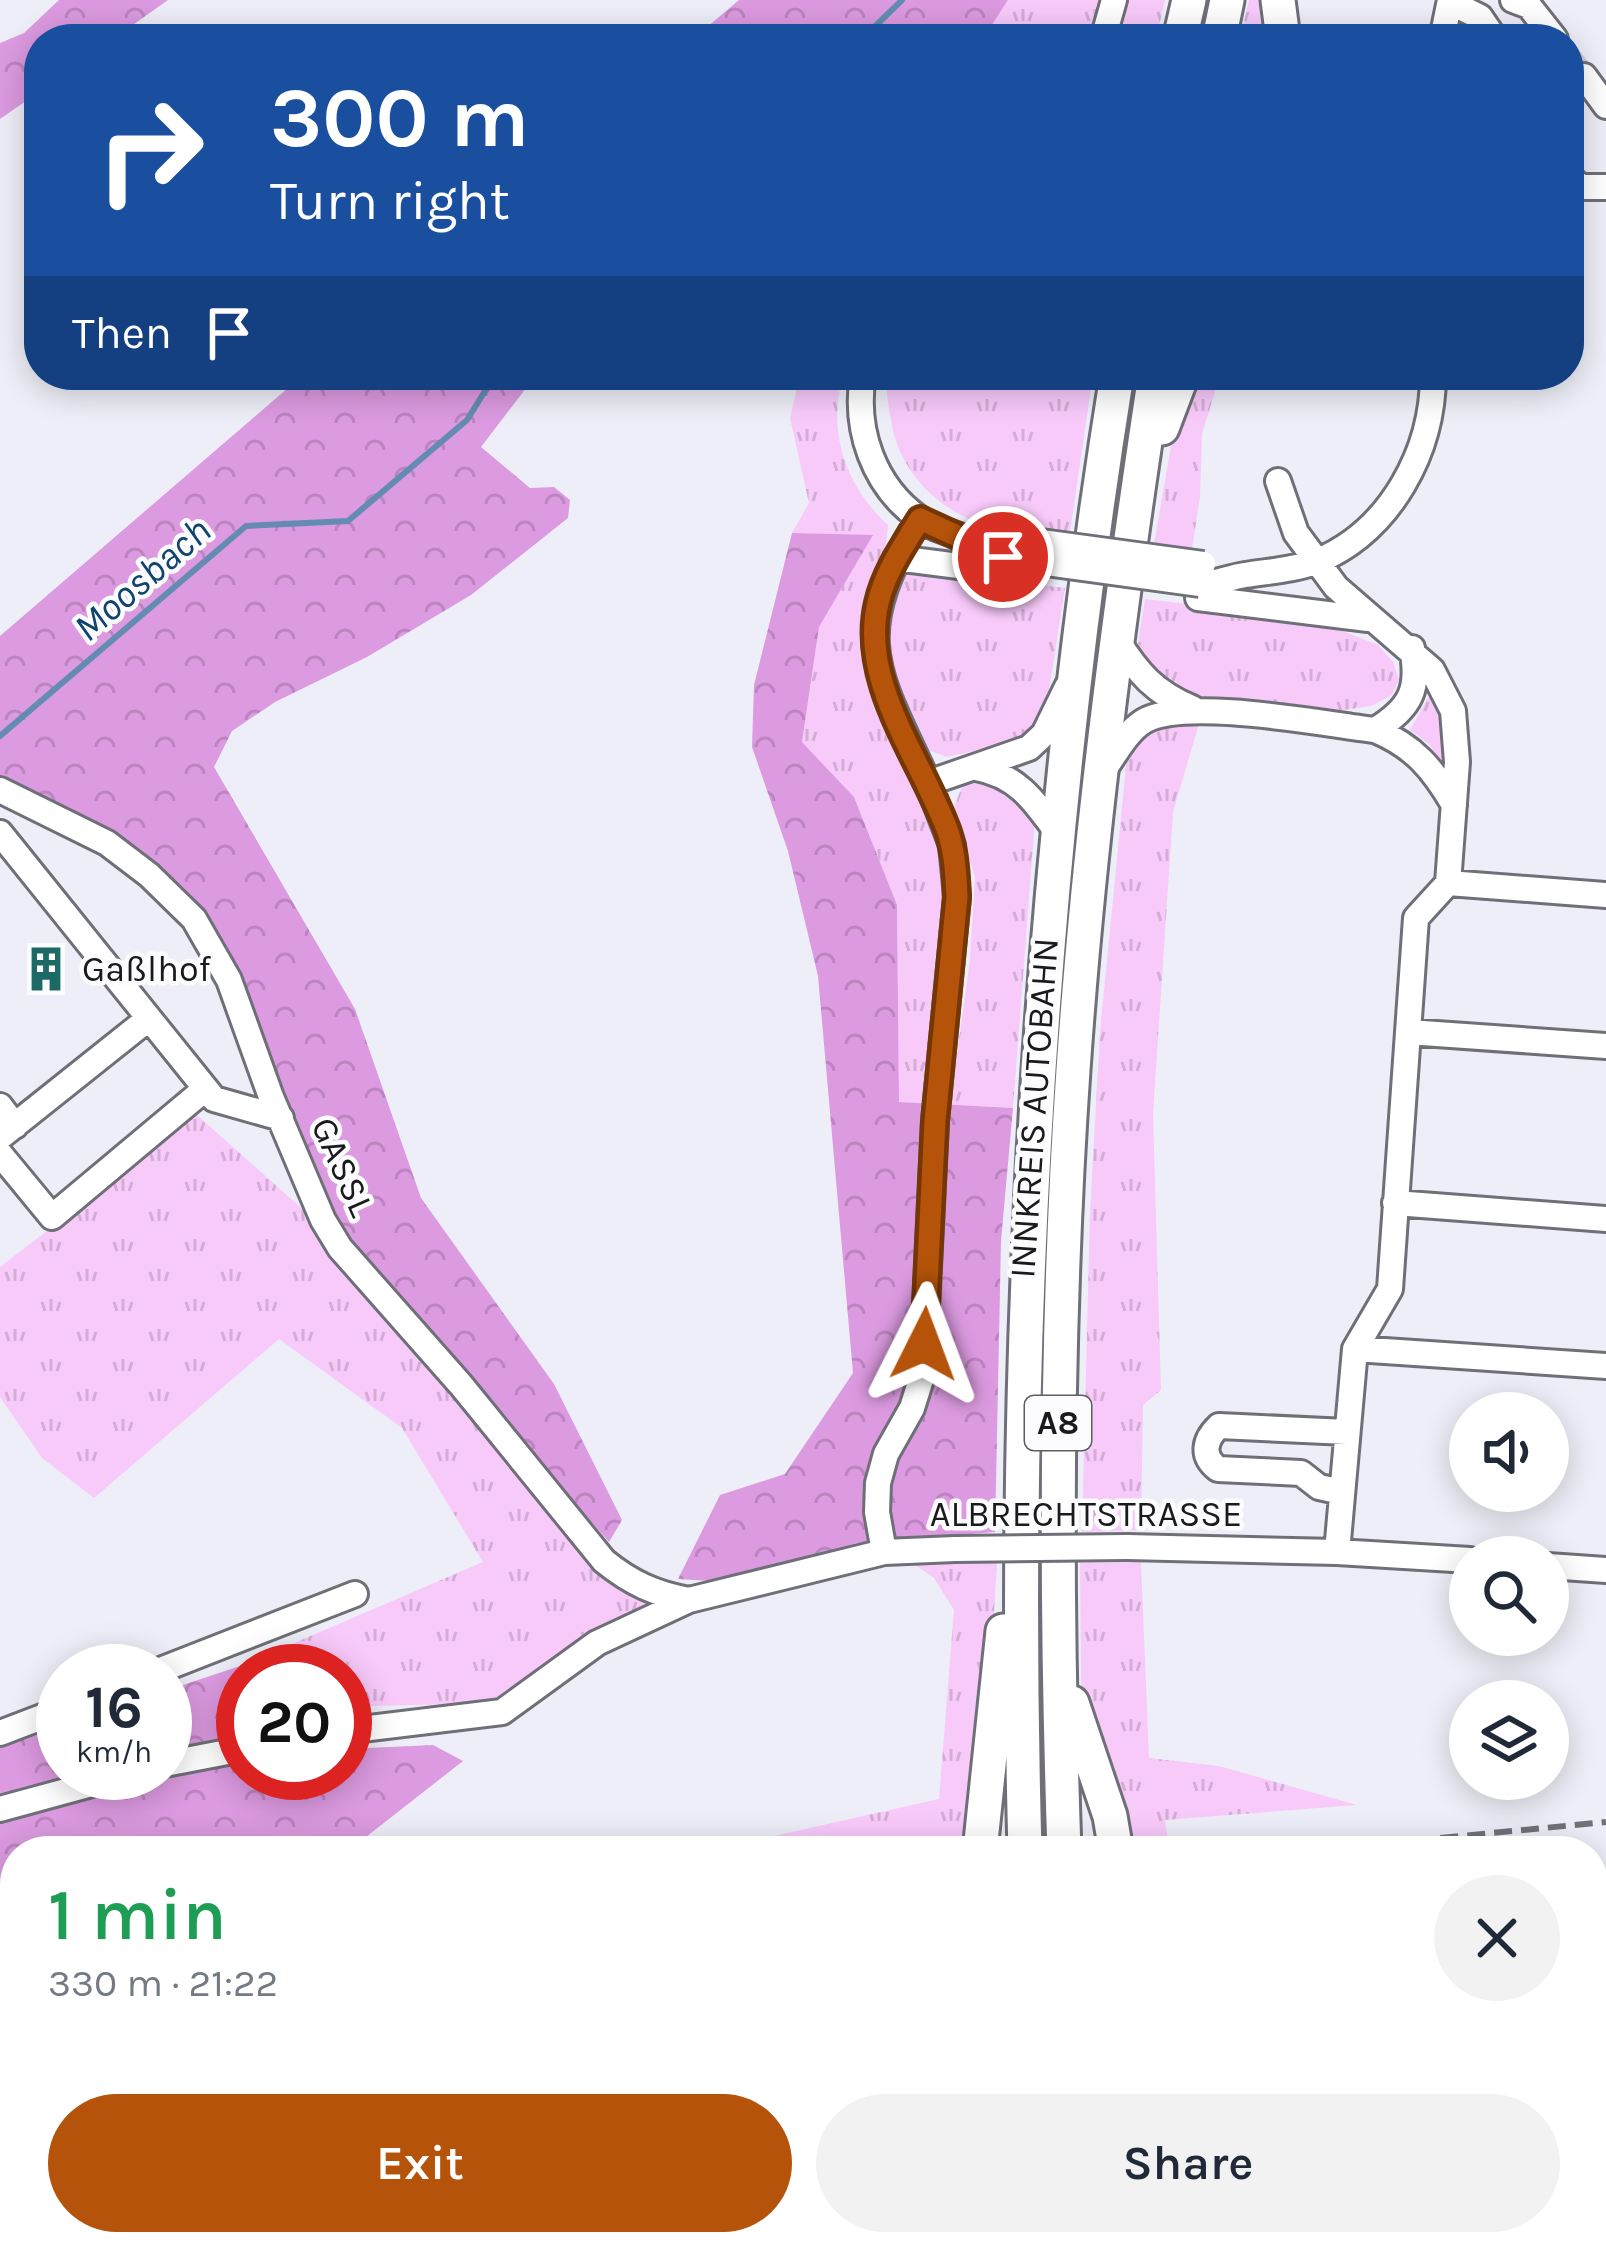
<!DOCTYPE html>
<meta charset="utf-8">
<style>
:root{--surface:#fff;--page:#f2f2f3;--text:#1f2937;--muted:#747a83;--accent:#b45309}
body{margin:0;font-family:Karla,sans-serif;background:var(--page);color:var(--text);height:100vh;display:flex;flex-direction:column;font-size:45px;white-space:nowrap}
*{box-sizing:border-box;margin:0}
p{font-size:39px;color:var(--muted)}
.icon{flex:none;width:66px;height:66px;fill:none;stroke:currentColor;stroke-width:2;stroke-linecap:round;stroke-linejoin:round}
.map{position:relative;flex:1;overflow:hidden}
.side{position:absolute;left:0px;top:1836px;width:1608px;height:420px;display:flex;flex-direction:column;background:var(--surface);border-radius:48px 48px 0 0;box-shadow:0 6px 30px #0003}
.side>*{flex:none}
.banner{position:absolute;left:24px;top:24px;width:1560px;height:366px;border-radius:48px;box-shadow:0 6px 30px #0003;background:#1a4fa0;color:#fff;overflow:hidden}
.buttons{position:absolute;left:1449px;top:1392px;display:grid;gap:24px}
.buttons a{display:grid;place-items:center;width:120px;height:120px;border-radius:50%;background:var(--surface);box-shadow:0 6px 30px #0003;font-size:60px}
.speed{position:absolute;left:36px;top:1644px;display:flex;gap:24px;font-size:60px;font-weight:700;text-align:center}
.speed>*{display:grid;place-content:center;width:156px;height:156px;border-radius:50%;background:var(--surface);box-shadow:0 6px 30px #0003;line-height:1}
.speed small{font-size:30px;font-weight:400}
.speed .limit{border:18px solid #d22;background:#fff;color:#111}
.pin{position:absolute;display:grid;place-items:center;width:102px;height:102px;color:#fff;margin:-51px;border:6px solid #fff;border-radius:50%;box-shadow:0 3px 12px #0007}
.me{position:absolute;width:132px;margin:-66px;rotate:3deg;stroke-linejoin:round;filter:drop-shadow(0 0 9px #0008)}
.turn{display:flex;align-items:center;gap:42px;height:252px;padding:0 48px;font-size:54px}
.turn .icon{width:156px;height:156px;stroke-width:2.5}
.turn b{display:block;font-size:84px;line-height:102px}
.then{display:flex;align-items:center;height:114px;padding:0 48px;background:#0003;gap:24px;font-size:45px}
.round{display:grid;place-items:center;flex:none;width:126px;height:126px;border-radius:63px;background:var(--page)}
.overview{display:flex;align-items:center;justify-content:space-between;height:204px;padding:0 48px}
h1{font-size:72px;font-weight:600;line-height:90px;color:#1e9e55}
.cta{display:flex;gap:24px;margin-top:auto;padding:24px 48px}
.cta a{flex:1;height:138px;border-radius:72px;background:var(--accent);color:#fff;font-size:48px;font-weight:600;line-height:138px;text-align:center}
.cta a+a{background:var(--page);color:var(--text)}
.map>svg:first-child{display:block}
.grass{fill:url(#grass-tufts)}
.forest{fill:url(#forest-crowns)}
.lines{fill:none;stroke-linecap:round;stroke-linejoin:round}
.stream{stroke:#648bb1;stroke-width:6}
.minor-tunnel{stroke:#ceced7;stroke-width:24;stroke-dasharray:24 12;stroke-linecap:butt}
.minor-casing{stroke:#6f6f78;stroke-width:30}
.major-casing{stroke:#6f6f78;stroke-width:36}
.highway-casing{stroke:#6f6f78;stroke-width:39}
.minor{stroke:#fff;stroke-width:24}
.major{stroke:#fff;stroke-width:30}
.highway{stroke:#fff;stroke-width:33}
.rail{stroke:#717177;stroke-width:6;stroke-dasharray:18 9;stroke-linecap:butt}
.minor-bridge-casing{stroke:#6f6f78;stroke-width:30;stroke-linecap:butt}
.minor-bridge{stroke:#fff;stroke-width:24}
.route-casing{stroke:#753606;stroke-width:30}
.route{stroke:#b45309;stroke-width:21}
.labels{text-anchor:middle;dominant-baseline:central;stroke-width:9;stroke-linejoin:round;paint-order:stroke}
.shield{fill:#fcfcfe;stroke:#5e5e60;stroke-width:3}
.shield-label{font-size:33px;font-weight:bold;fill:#1a1a1d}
.poi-label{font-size:36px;fill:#1a1a1d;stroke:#fcfcfe;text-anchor:start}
.street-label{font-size:36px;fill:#1a1a1d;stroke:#fcfcfe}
.water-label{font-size:39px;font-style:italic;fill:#0f446e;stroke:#fcfcfe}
</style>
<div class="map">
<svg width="1606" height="2256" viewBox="0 0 1606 2256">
<defs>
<pattern id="grass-tufts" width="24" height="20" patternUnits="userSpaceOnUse" patternTransform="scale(3)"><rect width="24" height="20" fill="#f8cafa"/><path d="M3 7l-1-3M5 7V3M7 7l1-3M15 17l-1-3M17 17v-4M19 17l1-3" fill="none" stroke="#d4add6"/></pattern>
<pattern id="forest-crowns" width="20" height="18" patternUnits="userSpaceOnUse" patternTransform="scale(3)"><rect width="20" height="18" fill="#dc9ae0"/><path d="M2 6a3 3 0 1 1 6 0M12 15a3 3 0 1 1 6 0" fill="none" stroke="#bc84c0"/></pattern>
</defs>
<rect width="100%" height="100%" fill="#eeeef8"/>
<!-- grass -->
<path class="grass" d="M1008,0h92l-11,39h-106z
M1126,0h39l-9,39h-41z
M1249,0h22l3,39h-34z
M800,375h43c-16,57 2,110 45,150l-3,29 -23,62 12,82 56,123 16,64 -19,219 -28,-2 -2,-197 -43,-108 -52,-55 17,-115 53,-91 -80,-3 17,-30 -19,-85z
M889,375h204l-23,157c-22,-3 -43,-4 -65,-5 -56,-3 -106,-52 -114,-106 -2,-16 -7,-31 -2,-46z
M1194,375h26l-18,59 -2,63 -8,52 -38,-5 17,-98z
M903,568l162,20 -20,128 -19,23 -79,18 -19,-7 -37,-83 -3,-49z
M1145,599l165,19 68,27 15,17 6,17 -7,16 -21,11 -34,5 -71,-5 -92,-14 -24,-18 -12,-31z
M1432,691l11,34 3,43 -17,-24 -19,-14z
M1170,718l29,6 -26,88 -20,302 8,276 -18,15 -2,125 -59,2 8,-320 10,-180 27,-276 15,-25z
M990,780l31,15 14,24 -22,289 -63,-3 20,-145 5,-83 -21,-70 9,-23z
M197,1115l102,91 277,334 90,58 -162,105 -131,3 -28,-6v-29h-99l-3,-6 240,-103 -81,-134 -123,-89 -185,159 -52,-40 -42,-61v-130z
M1141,1562l8,196 70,8 138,39 -192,15 5,31h-40l-7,-50 -36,-67 -6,-55 -1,-116z
M912,1563h85l-8,132 -17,156h-302l82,-10 187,-42 15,-189 -20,-32z
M15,1928v38l-15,1v-37z
M699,2241h305l-1,15h-337z
M1170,2241h209l-18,15h-175z"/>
<!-- forest -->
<path class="forest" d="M59,0h109l-55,39h-74v53l-39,27v-76l24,-10z
M739,0h269l-25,39h-290z
M303,375h233l-55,72 49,41 24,-1 16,13 -2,18 -97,77 -104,62 -92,45 -43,29 -18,36 141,242 66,189 133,186 68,136 -13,22 -234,-266 -46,-65 -50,-134 -50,-114 -55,-78 -174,-105v-144z
M792,533l81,2 -54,92 -17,115 52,55 43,108 2,197 114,6 -12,133 -6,291 -138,11 -130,39 -49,-3 42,-84 65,-21 68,-101 -35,-397 -30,-125 -36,-104 2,-62z
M243,1665v108h102v-24l88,-4 30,16 -115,90h-333v77l-15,2v-182l63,-22v47h102v-82z"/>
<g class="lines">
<!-- stream -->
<path class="stream" d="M862,39l40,-39
M0,736l246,-210 102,-5 119,-101 28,-45"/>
<!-- minor-tunnel -->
<path class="minor-tunnel" d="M1569,57l15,19
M184,2256l34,-15
M310,2256l26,-12"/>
<!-- minor casing -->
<g class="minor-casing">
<path id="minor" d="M1513,0l16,6 26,33
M1450,2l30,15 15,22
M1103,39l11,-39
M1442,39l8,-39
M1584,76l22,30
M1569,177l12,10h25
M863,375c-9,54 10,111 57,144 16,12 35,14 53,22 15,6 27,15 44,18
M1278,481l18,52 40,54 96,83 21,41 4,51 -9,121 -32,35 -26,371 -35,60 -18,203
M919,519c-71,119 -45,148 9,264l101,-35 15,-14 23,-47
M896,558l118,15
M1200,584c16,0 30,-7 45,-9 25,-4 49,-5 73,-14 73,-31 115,-110 115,-186
M1198,598l170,21
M1117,640c21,33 38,53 75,68
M1375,730c39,16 58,39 79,75
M976,768c40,7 57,31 80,63
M1103,771c12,-16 23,-39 41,-50 41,-24 181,3 231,9 36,-22 45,-41 37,-82
M0,790l107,53 42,32 45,44 35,61 42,117 52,123 17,28 121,137 143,176c27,22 51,33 85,39l195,-48 71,-3
M0,833l214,266 67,19
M1448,883l158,12
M1408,1032l198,14
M0,1106l15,20
M0,1137l148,-118
M0,1154l52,63 153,-128
M1395,1203l211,16
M1355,1349l251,17
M1342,1492l-23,-5 -18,-14 -83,-4c-17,-13 -14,-29 1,-43l128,6
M1127,1547l210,5 133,8
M884,1552l-7,-40 1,-29 8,-29 26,-46 11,-35 12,-252 22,-224 -5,-52 -24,-62
M1548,1566l58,4
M158,1671l197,-77
M345,1731l157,-19 95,-69 90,-42
M0,1733l63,-24
M165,1764l78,-15
M0,1809l132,-36
M336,2244l25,1 6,11
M0,2245l15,-7
M111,2256l3,-15
M132,2256l35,-15"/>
</g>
<!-- major casing -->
<g class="major-casing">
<path id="major" d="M1593,1923l13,-2
M613,2256l35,-15"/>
</g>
<!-- highway casing -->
<g class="highway-casing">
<path id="highway" d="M1278,0l5,39
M1180,39l9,-39
M1219,39l8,-39
M1162,428l20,-53
M1072,1703l38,113 6,35
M980,1851l23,-220
M1025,1851c-14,-497 13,-985 92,-1476
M1064,1851c-9,-260 -9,-521 9,-781 16,-233 47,-465 82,-695
M1054,2241l1,15
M1093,2241l1,15
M1158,2241l14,15
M558,2256l24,-15
M653,2256l20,-15
M1015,2256l1,-15
M1374,2256l17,-15
M1423,2256l9,-15"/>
</g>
<!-- minor -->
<use href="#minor" class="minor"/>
<!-- major -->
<use href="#major" class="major"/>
<!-- highway -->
<use href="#highway" class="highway"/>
<!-- rail -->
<path class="rail" d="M1306,1851l300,-29
M0,1977l15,-2"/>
<!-- minor-bridge casing -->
<g class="minor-bridge-casing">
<path id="minor-bridge" d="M1019,539l184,25
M1017,559l183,25
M955,1549l172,-2"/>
</g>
<!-- minor-bridge -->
<use href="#minor-bridge" class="minor-bridge"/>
</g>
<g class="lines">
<!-- route casing -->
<g class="route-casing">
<path id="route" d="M924,1344l11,-223 22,-224c-1,-22 -2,-44 -9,-65 -26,-72 -89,-149 -70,-229 7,-31 26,-58 42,-84l83,38"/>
</g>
<!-- route -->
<use href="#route" class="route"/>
</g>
<!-- icons -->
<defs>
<g id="building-bare" transform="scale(3.6)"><path d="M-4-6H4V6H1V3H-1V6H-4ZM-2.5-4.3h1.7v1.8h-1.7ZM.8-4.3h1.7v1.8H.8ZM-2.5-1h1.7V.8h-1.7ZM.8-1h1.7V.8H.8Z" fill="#1c6965" stroke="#fcfcfe" stroke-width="2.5" paint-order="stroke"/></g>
</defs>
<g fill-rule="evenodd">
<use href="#building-bare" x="46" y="969"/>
</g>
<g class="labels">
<!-- shield labels -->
<rect class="shield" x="1025" y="1396" width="66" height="54" rx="9"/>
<g class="shield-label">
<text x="1058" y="1423">A8</text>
</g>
<!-- poi labels -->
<g class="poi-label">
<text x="82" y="969">Gaßlhof</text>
</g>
<!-- street labels -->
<g class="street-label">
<text transform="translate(1034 1108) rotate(-86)">INNKREIS AUTOBAHN</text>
<text transform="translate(343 1167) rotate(66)">GASSL</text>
<text x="1086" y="1514">ALBRECHTSTRASSE</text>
</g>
<!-- water labels -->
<g class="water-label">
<text transform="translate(142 579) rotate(-41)">Moosbach</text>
</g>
</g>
</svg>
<div class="buttons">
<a><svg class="icon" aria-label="sound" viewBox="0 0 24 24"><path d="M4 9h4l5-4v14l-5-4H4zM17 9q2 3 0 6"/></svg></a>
<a><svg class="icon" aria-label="search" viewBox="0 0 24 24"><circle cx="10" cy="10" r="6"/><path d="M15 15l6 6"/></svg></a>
<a><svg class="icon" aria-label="layers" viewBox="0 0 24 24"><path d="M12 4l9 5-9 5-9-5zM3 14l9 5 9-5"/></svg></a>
</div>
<div class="speed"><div>16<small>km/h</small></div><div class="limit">20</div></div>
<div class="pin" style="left:1003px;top:557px;background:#d93025"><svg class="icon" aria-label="arrive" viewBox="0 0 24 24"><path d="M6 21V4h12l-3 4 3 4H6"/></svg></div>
<svg class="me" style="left:924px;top:1344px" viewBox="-20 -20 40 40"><path d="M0-17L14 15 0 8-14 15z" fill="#b45309" stroke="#fff" stroke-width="4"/></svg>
<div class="banner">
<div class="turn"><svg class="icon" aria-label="right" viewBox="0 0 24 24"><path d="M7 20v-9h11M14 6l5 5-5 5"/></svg><div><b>300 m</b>Turn right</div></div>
<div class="then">Then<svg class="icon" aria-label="arrive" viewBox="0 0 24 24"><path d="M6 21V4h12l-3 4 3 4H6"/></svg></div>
</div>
<section class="side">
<div class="overview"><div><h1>1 min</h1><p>330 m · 21:22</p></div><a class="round"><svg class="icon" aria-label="close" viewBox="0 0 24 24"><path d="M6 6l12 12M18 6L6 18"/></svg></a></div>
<div class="cta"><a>Exit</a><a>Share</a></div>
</section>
</div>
